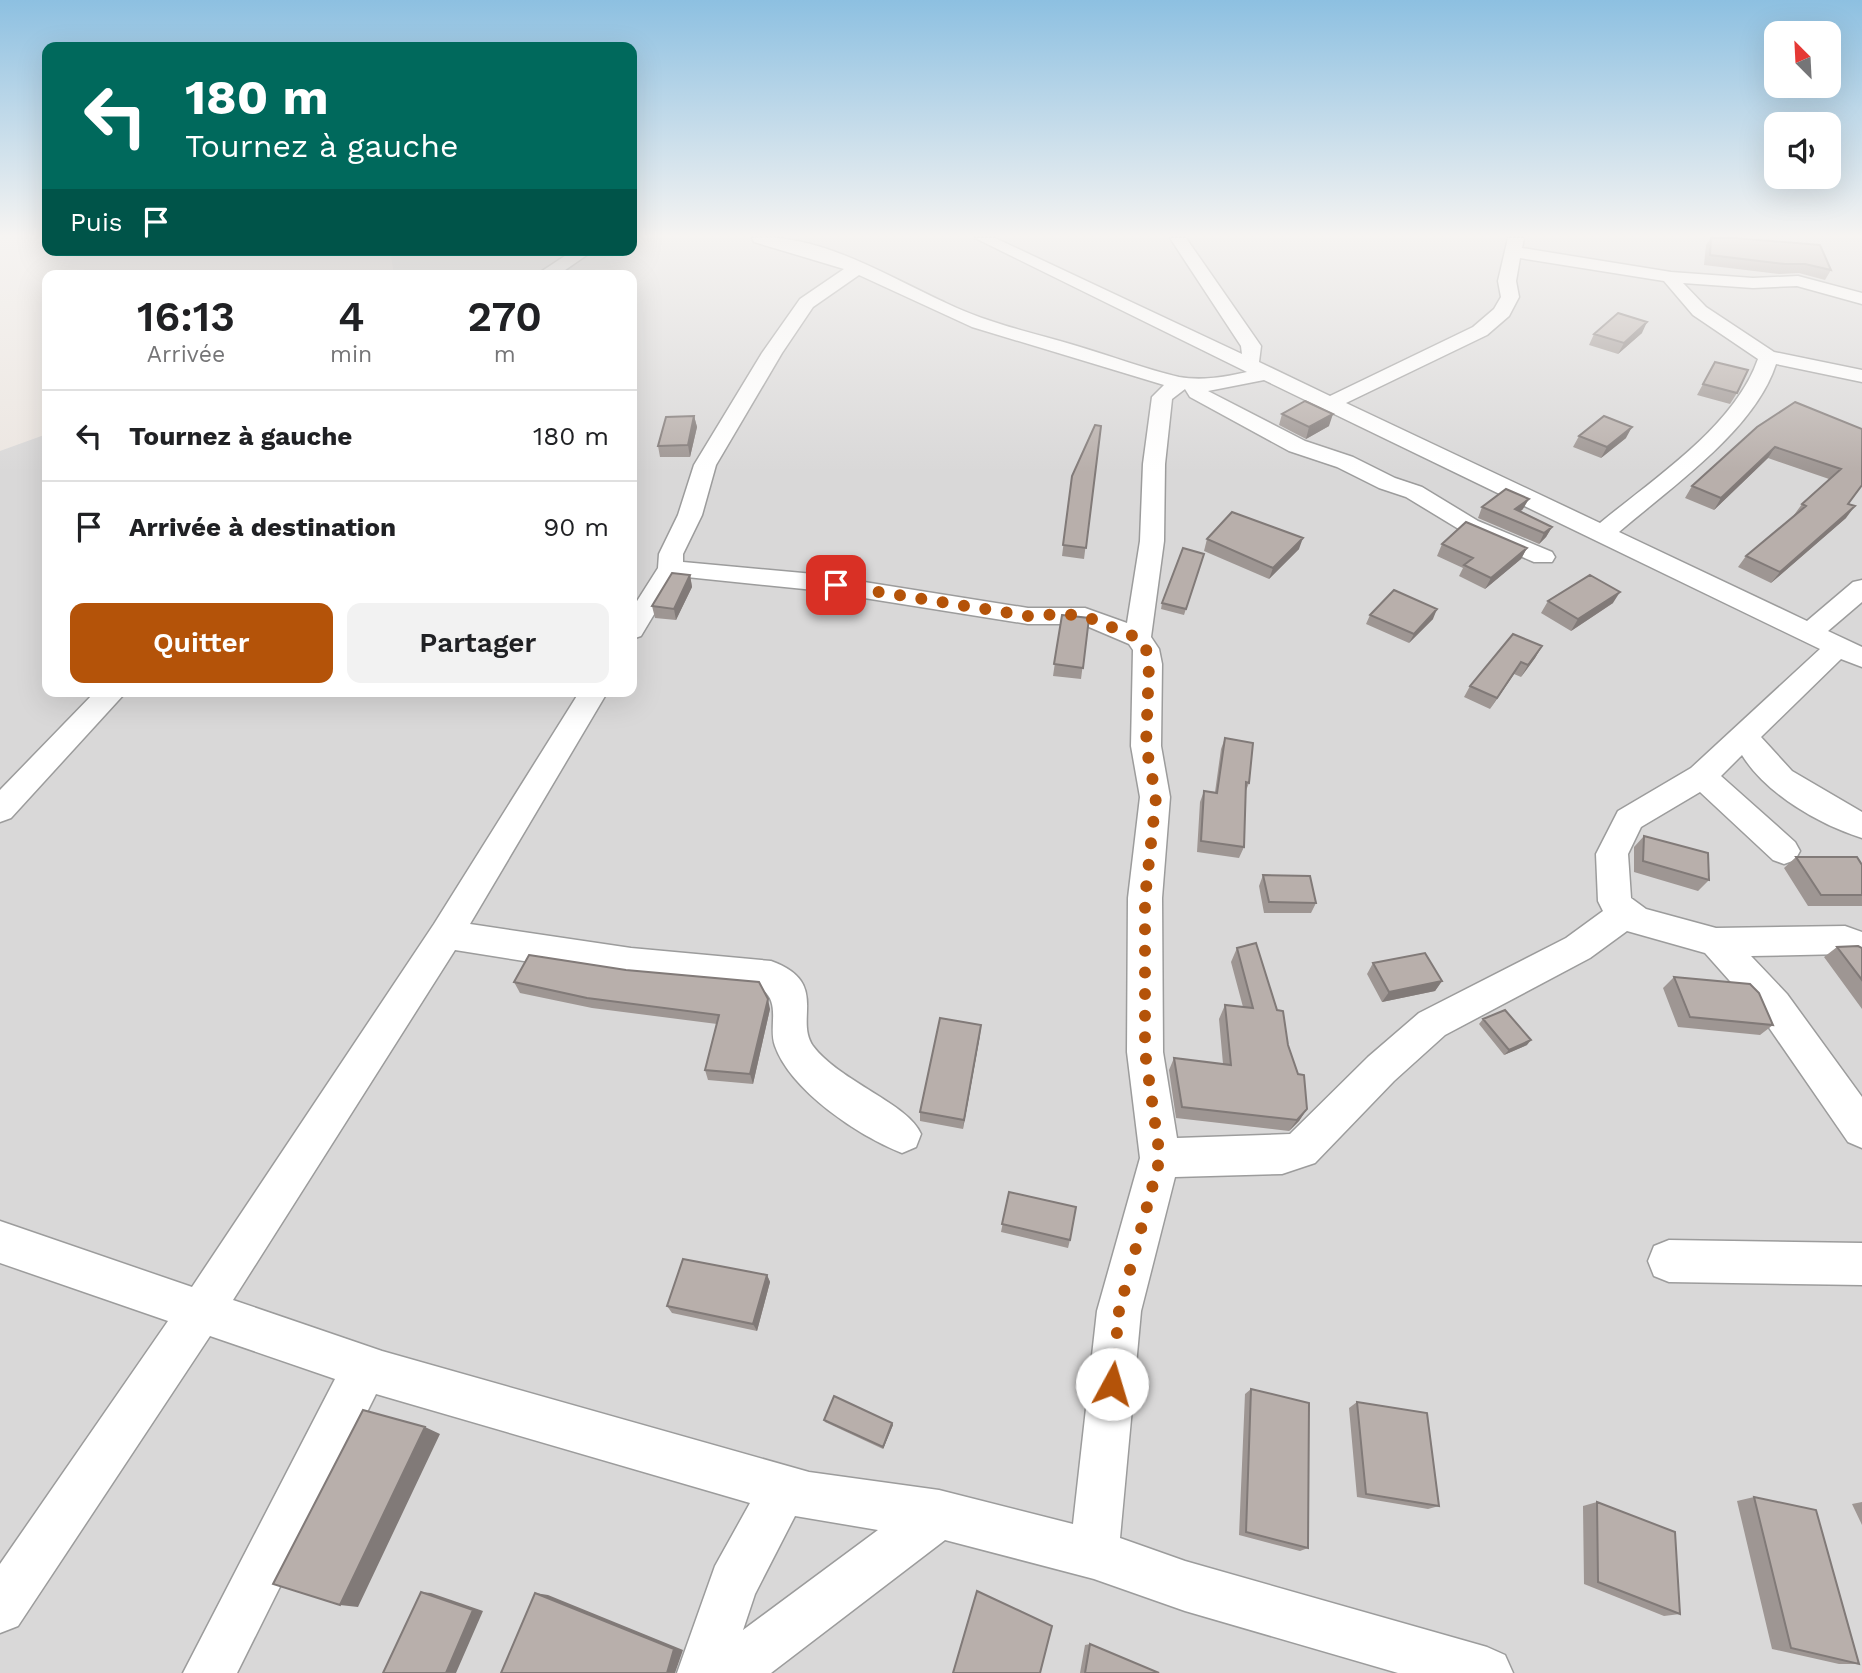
<!DOCTYPE html>
<html lang="fr">
<meta charset="utf-8">
<style>
:root{--surface:#fff;--page:#f2f2f2;--text:#202124;--muted:#757577;--line:#e0e0e0;--accent:#b45309}
body{margin:0;font-family:"Work Sans",sans-serif;background:var(--page);color:var(--text);height:100vh;display:flex;flex-direction:column;font-size:26px;white-space:nowrap}
*{box-sizing:border-box;margin:0}
p{font-size:23px;color:var(--muted)}
.icon{flex:none;width:38px;height:38px;fill:none;stroke:currentColor;stroke-width:2;stroke-linecap:round;stroke-linejoin:round}
.map{position:relative;flex:1;overflow:hidden}
.sheet{position:absolute;left:42px;top:270px;width:595px;height:427px;display:flex;flex-direction:column;background:var(--surface);border-radius:14px;box-shadow:0 7px 28px #0002}
.sheet>*{flex:none}
.banner{position:absolute;left:42px;top:42px;width:595px;height:214px;border-radius:14px;box-shadow:0 7px 28px #0002;background:#00695c;color:#fff;overflow:hidden}
.needle{width:46px;rotate:336deg}
.fabs{position:absolute;left:1764px;top:21px;display:grid;gap:14px}
.fabs a{display:grid;place-items:center;width:77px;height:77px;border-radius:14px;background:var(--surface);box-shadow:0 7px 28px #0002;font-size:35px}
.pin{position:absolute;display:grid;place-items:center;width:60px;height:60px;color:#fff;margin:-30px;border-radius:14px;box-shadow:0 4px 10px #0006}
.me{position:absolute;width:77px;margin:-38px;rotate:6deg;stroke-linejoin:round;filter:drop-shadow(0 0 5px #0008)}
.turn{display:flex;align-items:center;gap:24px;height:147px;padding:0 28px;font-size:32px}
.turn .icon{width:91px;height:91px;stroke-width:2.5}
.turn b{display:block;font-size:49px;line-height:60px}
.then{display:flex;align-items:center;height:66px;padding:0 28px;background:#0003;gap:14px;font-size:26px}
.eta{display:flex;justify-content:space-evenly;align-items:center;height:119px;text-align:center}
.eta b{font-size:42px;font-weight:600;line-height:49px}
.action{display:flex;gap:14px;margin-top:auto;padding:14px 28px}
.action a{flex:1;height:80px;border-radius:14px;background:var(--accent);color:#fff;font-size:28px;font-weight:600;line-height:80px;text-align:center}
.action a+a{background:var(--page);color:var(--text)}
ul{padding:0;list-style:none}
li{display:flex;align-items:center;gap:21px;height:91px;padding:0 28px;border-top:2px solid var(--line)}
li div{flex:1}
li b{display:block;font-size:26px}
li em{font-style:normal}
.map>svg:first-child{display:block}
.residential{fill:#d9d8d8}
.lines{fill:none;stroke-linecap:round;stroke-linejoin:round}
.minor-casing{stroke:#9c9c9c;stroke-width:3}
.minor{fill:#fff;fill-rule:evenodd}
.wall{fill:#9e9693}
.shaded-wall{fill:#817a78}
.building{fill:#b8afab;stroke:#817a78;stroke-width:2}
.route{stroke:#b45309;stroke-width:12;stroke-dasharray:0 21.6}
</style>
<div class="map">
<svg width="1862" height="1673" viewBox="0 0 1862 1673">
<rect width="100%" height="100%" fill="#ece6e1"/>
<!-- residential -->
<path class="residential" d="M632,238h1230v1435h-1862v-1222l47,-17v257h585v-416h-238l-4,-25h242z"/>
<g class="lines">
<!-- minor casing -->
<g class="minor-casing">
<path id="minor" d="M752,238c66,-6 135,38 194,65 41,20 87,30 131,43 34,10 68,23 102,31 23,4 46,0 68,-5l-272,-134h20l247,116 -1,-8 -71,-108h16l75,108 -2,16 71,34 143,-69 21,-18 7,-12 -3,-16 10,-43h16l-2,10 149,24 82,6 45,-2 64,17v11l-65,-18 -44,2 -70,-5 23,24 68,45 88,18v12l-86,-18c-21,66 -106,124 -157,168l188,89 46,-39 9,-2v22l-34,29 34,16v20l-21,-8 -80,78 31,34 70,41v26c-42,-13 -96,-44 -120,-83l-21,21 74,66 5,9 -5,9 -11,4 -11,-4 -73,-68 -59,35 -13,27 3,44 15,11 70,19 129,-2 17,6v28l-17,-6 -94,2 36,38 75,103v51l-14,-6 -87,-126 -56,-63 -78,-22 -37,27 -145,77 -51,46 -79,82 -33,11 -107,3 -34,134 -21,227 65,23 302,86 18,8 8,18h-115l-213,-62 -91,-32 -149,-39 -174,133h-94l38,-107 35,-63 -374,-109 -139,279h-54l152,-294 -125,-43 -192,290 -18,7v-69l168,-243 -168,-58v-42l192,66 242,-363 146,-233h28l-138,233 161,24 140,13c59,21 23,58 42,85 26,35 96,58 108,88l-5,13 -14,6c-43,-17 -111,-62 -127,-107 -7,-19 6,-42 -12,-56l-132,-12 -176,-28 -222,350 149,51 427,121 130,18 134,34 24,-213 43,-153 -13,-106 1,-154 12,-101 -9,-51 2,-96 -4,-6 -47,-20h-54l-214,-34 -137,-14 -36,60 -9,3v-30l26,-41 1,-14 19,-39 16,-50 68,-112 38,-54 44,-30 -90,-27zM1520,258l144,23 29,34 65,44c-23,67 -105,120 -158,164l-254,-120 141,-68 22,-19 10,-19 -3,-16zM859,275l113,52 192,58 -12,12 -9,67 -3,77 -13,82 -42,-15h-57l-214,-34 -131,-12v-8l19,-39 14,-50 66,-112 31,-46zM1264,380l556,269 -129,119 -73,43 -22,43 2,47 5,10 -37,27 -147,75 -51,44 -78,77 -113,4 -14,-86 -1,-154 8,-101 -9,-51 1,-82 -3,-15 -8,-12 13,-96 1,-77 7,-65 13,-10 5,8 99,54 48,16 42,21 27,9 56,34 72,31h18l3,-5 -3,-5 -74,-31 -56,-34 -27,-9 -42,-21 -48,-16 -97,-50zM795,1516l83,14 -135,100 12,-36z
M574,250h20l-36,25h-22z
M96,691h31l-116,127 -11,4v-32z
M1669,1240l193,3v42l-193,-3 -15,-6 -6,-15 6,-15z"/>
</g>
<!-- minor -->
<use href="#minor" class="minor"/>
</g>
<!-- wall -->
<path class="wall" d="M1711,238h23l97,32 -6,10 -26,-7 -20,1 -75,-9 2,-20z
M1642,333l-24,21 -29,-9 5,-11z
M1715,362l22,31 -7,11 -33,-9z
M1282,414l47,12 -23,13 -27,-14z
M694,416l3,11 -7,30h-30l-2,-11z
M1101,426l-17,133 -22,-3 10,-80z
M1757,427l105,2 -16,89 -75,65 -33,-16 8,-11 49,-40 -1,-1 8,-11 27,-25 -61,-21 -54,52 -29,-12 7,-12z
M1579,436l47,2 -25,20 -28,-11z
M1482,507l41,2 -2,2 31,16 -6,10 -7,7 -61,-26z
M1207,539l92,10 -30,30 -65,-28z
M1442,544l85,4 -6,11 -36,30 -26,-13 4,-8 -26,-12z
M1204,554l-20,61 -23,-6 1,-6z
M690,575l2,12 -16,33 -21,-2 -3,-12z
M1548,601l65,2 -42,28 -30,-18z
M1062,615l27,3 -8,61 -28,-3z
M1370,615l63,4 -24,24 -43,-19z
M1542,646l-7,12 -14,19 -7,-3 -24,35 -26,-12 6,-11z
M1225,738l24,45 -4,10 -1,54 -5,11 -42,-6 3,-50 4,-11 11,1 6,-43z
M1644,836l65,44 -11,11 -64,-19v-25z
M1796,857l66,8v41h-54l-24,-38z
M1263,875l53,28 -5,10h-47l-5,-27z
M1837,947l25,1v61l-38,-52z
M1237,948l51,97 19,64 -8,12 -10,10 -113,-13 -7,-48 5,-12 49,6 -4,-45 6,-14 18,2 -12,-45z
M1373,963l69,18 -7,10 -53,11 -15,-28z
M1674,977l99,48 -13,10 -82,-8 -15,-39z
M514,982l256,27 -17,75 -45,-4 -3,-10 12,-46 -125,-16 -72,-15z
M1483,1019l44,26 -23,10 -25,-31z
M980,1035l-17,94 -43,-8v-9z
M1009,1192l61,48 -2,8 -67,-16z
M767,1275l3,7 -13,49 -85,-18 -5,-7z
M1251,1389l57,159 -8,3 -61,-16 6,-141z
M1357,1402l82,104 -11,3 -71,-12 -8,-89z
M824,1420l68,3 1,2 -10,24 -58,-27z
M1754,1497l105,167h-20l-67,-15 -35,-148z
M1597,1502l83,112 -16,2 -80,-32 -1,-78z
M1862,1502v23l-10,-21z
M1090,1644l69,29h-79l5,-28z"/>
<!-- shaded-wall -->
<path class="shaded-wall" d="M1647,322l-5,11 -24,21 6,-11z
M1333,414l-4,12 -23,13 3,-12z
M694,416l3,11 -7,30 -2,-12z
M1632,427l-6,11 -25,20 6,-11z
M1775,447l-7,11 -54,52 7,-12z
M1529,499l-6,10 -13,10 5,-10z
M1855,506l-9,12 -75,65 9,-11z
M1552,527l-6,10 -7,7 5,-11z
M1303,538l-4,11 -30,30 4,-11z
M1527,548l-6,11 -36,30 6,-11z
M690,575l2,12 -16,33 -2,-11z
M1620,592l-7,11 -42,28 7,-12z
M1437,609l-4,10 -24,24 5,-9z
M1542,646l-7,12 -14,19 7,-12z
M1521,662l-7,12 -24,35 7,-11z
M1442,981l-7,10 -53,11 7,-10z
M768,999l2,10 -17,75 -3,-10z
M981,1025l-1,10 -17,94 1,-9z
M1531,1040l-4,5 -23,10 5,-5z
M1307,1109l-8,12 -10,10 8,-11z
M767,1275l3,7 -13,49 -4,-7z
M892,1423l1,2 -10,24v-2z
M425,1427l15,7 -82,173 -18,-2z
M421,1592l10,1 52,18 -27,62h-10z
M535,1593l13,2 135,55 -8,23h-8z"/>
<!-- building -->
<path class="building" d="M1711,238h23l86,7 11,25 -26,-6h-20l-75,-9z
M1618,313l29,9 -23,21 -30,-9z
M1715,362l33,8 -11,23 -34,-9z
M1305,401l28,13 -24,13 -27,-13z
M1795,402l67,27v56l-14,19 7,2 -75,66 -34,-16 60,-50 -4,-2 39,-35 -66,-22 -54,51 -29,-12 65,-59z
M694,416l-6,29 -30,1 8,-29z
M1604,416l28,11 -25,20 -28,-11z
M1095,425l6,1 -15,122 -23,-3 9,-69z
M1506,489l23,10 -14,10 37,18 -8,6 -62,-26z
M1232,512l71,26 -30,30 -66,-29z
M1466,522l61,26 -36,30 -27,-13 9,-7 -31,-14z
M1183,548l21,6 -18,55 -24,-6z
M672,573l18,2 -16,34 -22,-3z
M1590,575l30,17 -42,27 -30,-18z
M1394,590l43,19 -23,25 -44,-19z
M1062,615l27,3 -6,50 -29,-4z
M1513,634l29,12 -14,19 -7,-3 -24,36 -27,-12z
M1225,738l28,5 -4,40 -3,-1 -2,65 -43,-6 3,-50 13,2z
M1644,836l64,17 1,27 -66,-19z
M1796,857h61l5,8v30h-41z
M1263,875l47,1 6,27 -47,-1z
M1256,943l21,67 6,1 5,34 10,29 6,1 3,34 -10,11 -115,-13 -8,-49 57,7 -6,-60 28,3 -16,-60z
M1858,946l4,2v32l-25,-33z
M1425,953l17,28 -53,11 -16,-29z
M529,955l97,15 133,12 9,17 -18,75 -45,-4 14,-55 -132,-17 -73,-16z
M1674,977l76,7 9,9 14,32 -83,-8z
M1505,1010l26,30 -22,10 -26,-31z
M940,1018l41,7 -17,95 -44,-8z
M1009,1192l67,15 -6,33 -68,-16z
M683,1259l84,16 -14,49 -86,-18z
M1251,1389l58,14 -1,145 -62,-16z
M834,1396l58,27 -9,24 -59,-27z
M1357,1402l70,11 12,93 -73,-12z
M363,1410l62,17 -85,178 -67,-21z
M1754,1497l62,13 43,154 -68,-16z
M1597,1502l78,30 5,82 -82,-32z
M977,1591l75,35 -12,47h-87z
M421,1592l52,18 -27,63h-63z
M535,1593l139,56 -7,24h-166z
M1090,1644l69,29h-74z"/>
<!-- sky -->
<linearGradient id="sky" x2="0" y2="1"><stop stop-color="#8dc0e1"/><stop offset="0.5" stop-color="#f6f4f2"/><stop offset="1" stop-color="#f6f4f2" stop-opacity="0"/></linearGradient>
<rect width="1862" height="472" fill="url(#sky)"/>
<g class="lines">
<!-- route -->
<path class="route" d="M836,585l192,31 36,-2 21,2 53,22 8,11 3,15 -3,82 10,51 -11,101v154l15,106 -41,153 -7,73"/>
</g>
</svg>
<div class="fabs">
<a><svg class="needle" viewBox="-14 -14 28 28"><path d="M0-13l5 13h-10z" fill="#e53935"/><path d="M0 13l5-13h-10z" fill="#757577"/></svg></a>
<a><svg class="icon" aria-label="sound" viewBox="0 0 24 24"><path d="M4 9h4l5-4v14l-5-4H4zM17 9q2 3 0 6"/></svg></a>
</div>
<div class="pin" style="left:836px;top:585px;background:#d93025"><svg class="icon" aria-label="arrive" viewBox="0 0 24 24"><path d="M6 21V4h12l-3 4 3 4H6"/></svg></div>
<svg class="me" style="left:1112px;top:1384px" viewBox="-20 -20 40 40"><circle r="19" fill="#fff"/><path d="M0-13L10 11 0 6-10 11z" fill="#b45309"/></svg>
<div class="banner">
<div class="turn"><svg class="icon" aria-label="left" viewBox="0 0 24 24"><path d="M17 20v-9H6M10 6l-5 5 5 5"/></svg><div><b>180 m</b>Tournez à gauche</div></div>
<div class="then">Puis<svg class="icon" aria-label="arrive" viewBox="0 0 24 24"><path d="M6 21V4h12l-3 4 3 4H6"/></svg></div>
</div>
<section class="sheet">
<div class="eta">
<div><b>16:13</b><p>Arrivée</p></div>
<div><b>4</b><p>min</p></div>
<div><b>270</b><p>m</p></div>
</div>
<ul>
<li><svg class="icon" aria-label="left" viewBox="0 0 24 24"><path d="M17 20v-9H6M10 6l-5 5 5 5"/></svg><div><b>Tournez à gauche</b></div><em>180 m</em></li>
<li><svg class="icon" aria-label="arrive" viewBox="0 0 24 24"><path d="M6 21V4h12l-3 4 3 4H6"/></svg><div><b>Arrivée à destination</b></div><em>90 m</em></li>
</ul>
<div class="action"><a>Quitter</a><a>Partager</a></div>
</section>
</div>
